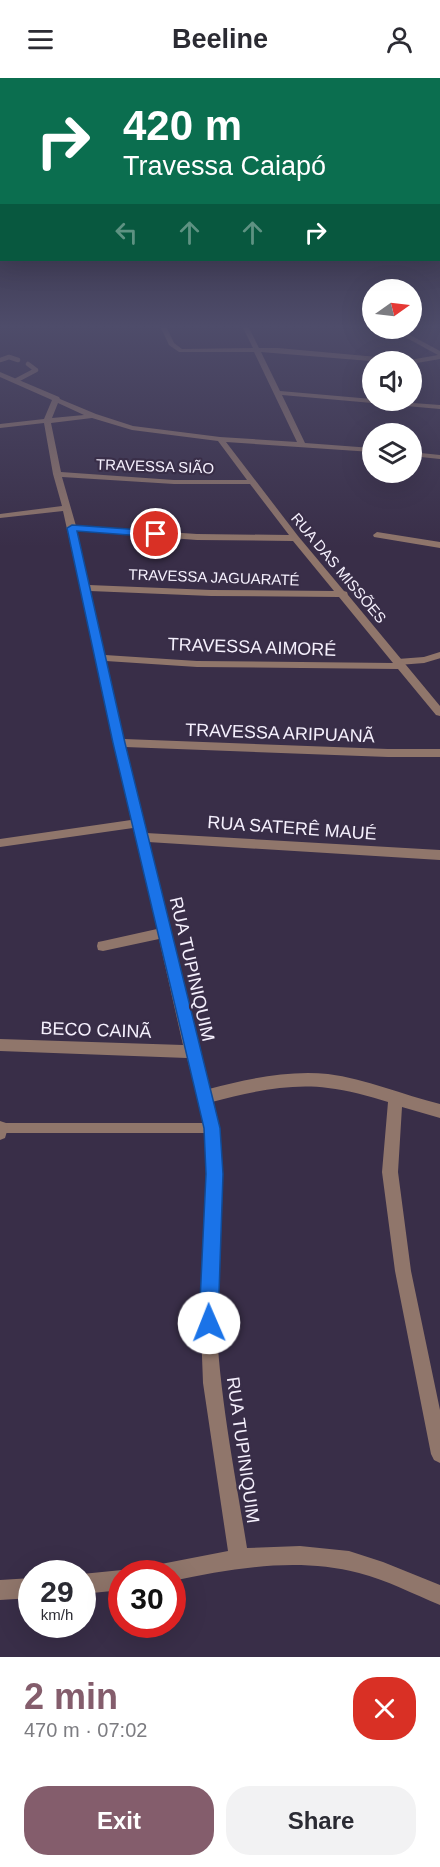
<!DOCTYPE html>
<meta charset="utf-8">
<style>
:root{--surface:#fff;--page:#f2f2f3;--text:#2b2b33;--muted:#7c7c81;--accent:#845d6c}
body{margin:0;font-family:Arial,sans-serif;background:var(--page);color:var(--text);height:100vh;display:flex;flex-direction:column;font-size:22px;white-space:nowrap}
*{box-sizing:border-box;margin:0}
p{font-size:20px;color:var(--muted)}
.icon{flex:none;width:33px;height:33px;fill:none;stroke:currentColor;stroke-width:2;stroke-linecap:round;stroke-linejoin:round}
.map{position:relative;height:1579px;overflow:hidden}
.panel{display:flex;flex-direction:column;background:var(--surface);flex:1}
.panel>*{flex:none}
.banner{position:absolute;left:0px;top:0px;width:441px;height:183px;box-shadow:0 6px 24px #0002;background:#0b6e4f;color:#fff;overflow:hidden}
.needle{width:39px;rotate:76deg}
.fabs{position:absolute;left:362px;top:201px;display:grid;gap:12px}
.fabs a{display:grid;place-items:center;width:60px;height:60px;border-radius:50%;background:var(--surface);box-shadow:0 6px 24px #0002;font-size:30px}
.speed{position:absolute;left:18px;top:1482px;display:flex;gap:12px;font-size:30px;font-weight:700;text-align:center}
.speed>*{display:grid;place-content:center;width:78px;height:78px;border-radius:50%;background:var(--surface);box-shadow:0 6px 24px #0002;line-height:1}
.speed small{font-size:15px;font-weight:400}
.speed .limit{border:9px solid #d22;background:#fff;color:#111}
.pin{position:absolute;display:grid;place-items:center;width:51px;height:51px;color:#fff;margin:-26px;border:3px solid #fff;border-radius:50%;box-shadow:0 2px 6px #0007}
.me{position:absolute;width:66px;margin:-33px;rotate:359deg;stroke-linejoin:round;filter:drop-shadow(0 0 4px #0008)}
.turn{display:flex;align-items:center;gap:21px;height:126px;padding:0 24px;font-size:27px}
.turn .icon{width:78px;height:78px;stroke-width:2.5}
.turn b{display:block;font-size:42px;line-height:51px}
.lanes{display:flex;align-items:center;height:57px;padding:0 24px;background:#0003;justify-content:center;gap:30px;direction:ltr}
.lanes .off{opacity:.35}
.round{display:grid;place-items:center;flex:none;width:63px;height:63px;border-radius:24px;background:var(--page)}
.headline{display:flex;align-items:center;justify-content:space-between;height:102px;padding:0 24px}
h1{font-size:36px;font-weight:800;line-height:45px;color:var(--accent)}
.action{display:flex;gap:12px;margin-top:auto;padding:12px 24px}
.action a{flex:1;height:69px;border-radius:24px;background:var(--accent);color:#fff;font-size:24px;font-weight:800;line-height:69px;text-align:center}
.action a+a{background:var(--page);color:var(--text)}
header{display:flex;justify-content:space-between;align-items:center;height:78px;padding:0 24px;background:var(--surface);font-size:27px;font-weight:800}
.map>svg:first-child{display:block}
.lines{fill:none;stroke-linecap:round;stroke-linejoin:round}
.lane-far2{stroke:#90766b;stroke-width:4.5}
.lane-far1{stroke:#90766b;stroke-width:6}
.lane{stroke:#90766b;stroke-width:10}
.street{fill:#90766b;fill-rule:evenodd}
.route{fill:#1a73e8;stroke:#114b97;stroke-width:1.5}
.labels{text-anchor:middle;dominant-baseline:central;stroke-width:4.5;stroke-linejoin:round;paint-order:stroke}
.far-street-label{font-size:15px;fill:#f5f0fd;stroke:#392e48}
.street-label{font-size:18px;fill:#f5f0fd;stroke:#392e48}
</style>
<header><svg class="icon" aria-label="menu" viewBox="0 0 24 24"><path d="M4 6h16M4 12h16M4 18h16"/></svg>Beeline<svg class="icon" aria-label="person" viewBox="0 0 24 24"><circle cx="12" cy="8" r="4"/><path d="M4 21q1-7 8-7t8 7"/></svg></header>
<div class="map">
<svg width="440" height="1579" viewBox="0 0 440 1579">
<rect width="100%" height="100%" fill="#392e48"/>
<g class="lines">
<!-- lane-far2 -->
<path class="lane-far2" d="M0,282l9,-3 9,3
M17,302l19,-10 -8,-6"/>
<!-- lane-far1 -->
<path class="lane-far1" d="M398,584l26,-2 16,-5"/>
<!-- lane -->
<path class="lane" d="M0,1050h212"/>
<!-- street -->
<path class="street" d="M160,248h6l8,17 8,6 71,-1 -11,-22h6l11,22h19l132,12 28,-5 -50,-27h9l43,23v8l-29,5v-2h-29l-121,-10 19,39 92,8v1l68,5v4l-158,-14 23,48 67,5v4l-146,-10 72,94 46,55 3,1 1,3 92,111v10l-4,-1 -38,-46 -201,-2 -91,-6 18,78 264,10h52v8h-52l-263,-10 21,86 294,17v10l-292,-18 61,247c38,-10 79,-19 119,-15 38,5 75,21 112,30v14l-38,-11 -4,65 13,99 29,139v53l-6,-3 -3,-6 -36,-183 -13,-99 6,-70c-20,-6 -40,-12 -60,-14 -38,-5 -79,4 -116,14 18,66 4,134 4,201 1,82 18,164 31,245l53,-2 49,5 34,11 57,23v20c-27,-11 -53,-25 -81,-32 -62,-16 -125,-5 -187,8v-7h-21l3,-7 7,-3 67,-13 -25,-168 -3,-80 6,-129 -1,-46 -18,-70 -187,-7v-12l183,6 -24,-106 -56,12 -5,-1 -1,-4 1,-4 5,-1 54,-12 -24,-101 -133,19v-8l131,-19 -68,-309 -63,7v-4l62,-8 -9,-32 -9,-51 -44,5v-4l44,-5 8,-19 -52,-23v-5l59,25 1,2 36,15 37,12 87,11 77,5 -43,-90h-75l-10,-7zM58,325l26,12 -32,3zM92,340l40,12 86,11 29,39h-73l-113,-8 -10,-49zM62,399l112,7h76l39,51 -92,-1 -121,-8zM77,453l120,9 96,1 41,50 -123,-1 -122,-5zM90,513l121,5 128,1 54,66 -196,-2 -92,-6z
M411,374l29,3v4l-29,-3z
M377,454l63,10v6l-66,-11 -1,-2z
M0,1043l6,2 2,5 -3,10 -5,2z
M122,1492l7,4h-7v16l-40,4v-20z
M32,1500v20l-32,2v-20z"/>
</g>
<!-- sky -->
<linearGradient id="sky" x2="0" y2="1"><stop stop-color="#1f1928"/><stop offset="0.53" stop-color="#4e4c6a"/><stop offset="1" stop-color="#4e4c6a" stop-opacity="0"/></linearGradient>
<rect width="440" height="469" fill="url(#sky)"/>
<!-- route -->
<path class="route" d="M72,447l84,6 4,3 -4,3 -79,-6 48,212 95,385 3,46 -5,149 -2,7 -7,3 -7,-3 -3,-7 7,-149 -2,-46 -91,-385 -46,-215z"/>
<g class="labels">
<!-- far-street labels -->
<g class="far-street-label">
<text transform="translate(155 388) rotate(2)">TRAVESSA SIÃO</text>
<text transform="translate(339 490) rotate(50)">RUA DAS MISSÕES</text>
<text transform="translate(214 499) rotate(2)">TRAVESSA JAGUARATÉ</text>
</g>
<!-- street labels -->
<g class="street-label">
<text transform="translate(252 569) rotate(2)">TRAVESSA AIMORÉ</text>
<text transform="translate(280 655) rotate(2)">TRAVESSA ARIPUANÃ</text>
<text transform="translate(292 750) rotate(4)">RUA SATERÊ MAUÉ</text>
<text transform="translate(192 891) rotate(77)">RUA TUPINIQUIM</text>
<text transform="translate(96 952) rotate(2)">BECO CAINÃ</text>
<text transform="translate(243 1372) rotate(82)">RUA TUPINIQUIM</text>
</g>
</g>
</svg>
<div class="fabs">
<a><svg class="needle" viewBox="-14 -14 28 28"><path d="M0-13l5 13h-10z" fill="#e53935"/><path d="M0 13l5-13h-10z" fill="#7c7c81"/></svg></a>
<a><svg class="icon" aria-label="sound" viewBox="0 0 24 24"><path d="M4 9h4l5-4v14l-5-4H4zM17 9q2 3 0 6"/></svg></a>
<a><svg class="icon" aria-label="layers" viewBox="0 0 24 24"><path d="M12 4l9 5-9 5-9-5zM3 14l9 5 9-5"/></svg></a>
</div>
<div class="speed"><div>29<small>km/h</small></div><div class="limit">30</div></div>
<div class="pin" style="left:156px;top:456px;background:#d93025"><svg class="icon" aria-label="arrive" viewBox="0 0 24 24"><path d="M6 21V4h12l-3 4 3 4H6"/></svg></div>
<svg class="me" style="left:209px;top:1245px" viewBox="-20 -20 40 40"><circle r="19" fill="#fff"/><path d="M0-13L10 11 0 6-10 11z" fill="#1a73e8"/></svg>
<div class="banner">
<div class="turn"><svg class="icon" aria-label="right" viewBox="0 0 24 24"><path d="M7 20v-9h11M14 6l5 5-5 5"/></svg><div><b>420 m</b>Travessa Caiapó</div></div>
<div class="lanes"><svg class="icon off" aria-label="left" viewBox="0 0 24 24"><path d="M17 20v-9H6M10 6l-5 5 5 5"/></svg><svg class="icon off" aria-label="ahead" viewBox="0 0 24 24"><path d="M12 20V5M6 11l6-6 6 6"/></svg><svg class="icon off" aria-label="ahead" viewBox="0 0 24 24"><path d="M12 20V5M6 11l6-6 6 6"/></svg><svg class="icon" aria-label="right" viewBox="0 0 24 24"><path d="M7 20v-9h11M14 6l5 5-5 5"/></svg></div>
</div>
</div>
<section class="panel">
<div class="headline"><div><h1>2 min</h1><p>470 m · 07:02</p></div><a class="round" style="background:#d93025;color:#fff"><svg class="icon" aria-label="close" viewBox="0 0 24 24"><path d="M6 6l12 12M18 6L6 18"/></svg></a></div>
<div class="action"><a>Exit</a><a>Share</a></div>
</section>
